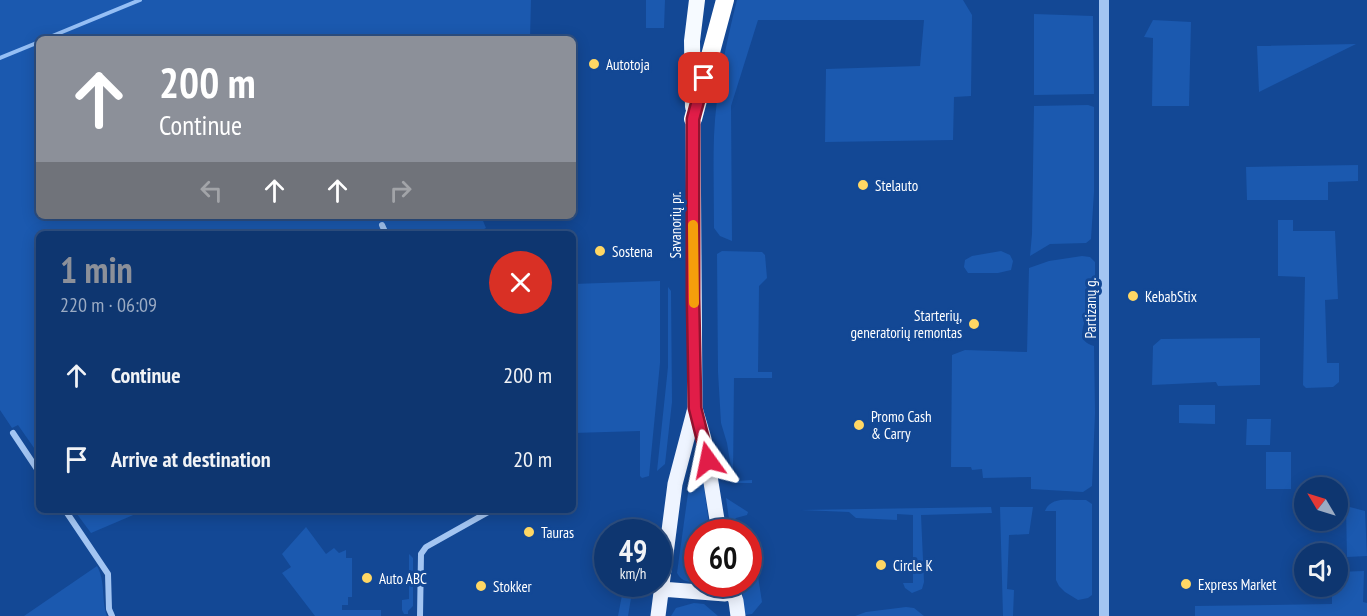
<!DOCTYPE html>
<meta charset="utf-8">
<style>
:root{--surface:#0e3670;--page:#1c4178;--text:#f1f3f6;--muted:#9babc3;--line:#2e5083;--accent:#8c9099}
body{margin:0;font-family:"PT Sans Narrow",sans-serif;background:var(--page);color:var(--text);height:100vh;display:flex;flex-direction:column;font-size:22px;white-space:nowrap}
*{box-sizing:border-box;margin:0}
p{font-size:20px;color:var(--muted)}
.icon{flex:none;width:33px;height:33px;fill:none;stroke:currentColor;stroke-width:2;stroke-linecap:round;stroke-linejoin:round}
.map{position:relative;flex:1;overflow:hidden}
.side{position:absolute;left:36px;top:231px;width:540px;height:282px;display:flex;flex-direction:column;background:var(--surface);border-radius:9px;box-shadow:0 3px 15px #0003,0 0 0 2px var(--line)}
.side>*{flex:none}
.hud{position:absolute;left:36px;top:36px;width:540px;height:183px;border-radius:9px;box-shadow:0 3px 15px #0003,0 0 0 2px var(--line);background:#8c9099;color:#fff;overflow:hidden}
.needle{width:39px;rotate:308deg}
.buttons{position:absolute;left:1294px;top:477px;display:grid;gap:12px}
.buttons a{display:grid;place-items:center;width:54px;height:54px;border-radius:50%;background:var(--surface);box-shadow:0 3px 15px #0003,0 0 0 2px var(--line);font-size:30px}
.speed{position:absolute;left:594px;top:519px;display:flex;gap:12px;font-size:30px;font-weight:700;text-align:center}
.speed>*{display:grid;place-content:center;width:78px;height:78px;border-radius:50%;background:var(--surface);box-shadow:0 3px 15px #0003,0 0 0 2px var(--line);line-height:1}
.speed small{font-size:15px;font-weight:400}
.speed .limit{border:9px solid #d22;background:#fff;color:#111}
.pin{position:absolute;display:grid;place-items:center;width:51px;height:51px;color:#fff;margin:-26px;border-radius:12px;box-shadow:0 3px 9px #0006}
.me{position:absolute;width:66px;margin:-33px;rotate:348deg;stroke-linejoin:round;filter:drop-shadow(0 0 4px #0008)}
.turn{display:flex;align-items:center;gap:21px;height:126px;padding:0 24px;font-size:27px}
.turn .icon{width:78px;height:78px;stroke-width:2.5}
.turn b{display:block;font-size:42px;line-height:51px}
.lanes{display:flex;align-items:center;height:57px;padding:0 24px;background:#0003;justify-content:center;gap:30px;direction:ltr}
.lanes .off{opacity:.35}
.round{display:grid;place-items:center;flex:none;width:63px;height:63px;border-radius:32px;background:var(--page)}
.head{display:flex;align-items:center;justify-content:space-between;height:102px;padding:0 24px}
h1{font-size:36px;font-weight:600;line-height:45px;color:var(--accent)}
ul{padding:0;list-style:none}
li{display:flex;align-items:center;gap:18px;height:84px;padding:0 24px}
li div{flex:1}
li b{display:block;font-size:22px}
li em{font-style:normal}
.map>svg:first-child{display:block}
.green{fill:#1b59af}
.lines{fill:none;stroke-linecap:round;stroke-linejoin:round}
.stream{stroke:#95bff5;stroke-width:4}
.minor{stroke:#a3c5f2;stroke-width:6}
.tertiary{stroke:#a3c5f2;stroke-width:10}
.primary{stroke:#eef4ff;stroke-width:15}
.trunk{stroke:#f6faff;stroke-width:16}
.motorway{stroke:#fff;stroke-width:18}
.route-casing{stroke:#92132f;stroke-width:15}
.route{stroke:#e11d48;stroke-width:10}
.slow{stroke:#f59e0b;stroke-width:10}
.poi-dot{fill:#ffd764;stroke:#134895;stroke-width:2}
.labels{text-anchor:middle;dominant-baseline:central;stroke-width:6;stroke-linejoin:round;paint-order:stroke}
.poi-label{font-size:15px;fill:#fff;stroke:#134895;text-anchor:start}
.street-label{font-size:15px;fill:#fff;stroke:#134895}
</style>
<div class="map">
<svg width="1367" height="616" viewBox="0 0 1367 616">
<rect width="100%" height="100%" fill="#134895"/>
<!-- green -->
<path class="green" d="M0,0h531l-1,39h-491v177h442l5,12 -12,6h-435v221l-21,-30 -6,3 -12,-18z
M646,0h19l-1,28h-18z
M737,0h226l9,15 -1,81 -17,1 -1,43 -128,2 1,-73 94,-3 4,-46h-166l-27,86 1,135 -12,-5 -6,-8c0,-31 -1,-62 0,-92 2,-46 12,-92 23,-136z
M1034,14l59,2 1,78 -60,1z
M1153,20l38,2 -2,84h-37l1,-68 -9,-1z
M1356,44l-97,48 -2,-46z
M1088,105l6,2v85l-3,47 -5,4 -36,1 -20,12 2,-22 2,-128z
M1358,165v16l-30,1v18h-81l-1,-33z
M1278,220h15v11h42l3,68 -13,1 2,63h12v19l-6,5 -27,1 -3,-3 2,-108 -27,-1z
M722,251l40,1 3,3 2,23 -8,8 -1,86h14v6h-38l-1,98 3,5 16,-1v3h-16l-3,-4 -6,-36 -6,-20 -3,-51 -1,-118z
M1001,251l9,4 3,6 -2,9 -13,3h-30l-4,-6 1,-7 7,-4z
M1082,256l8,1 5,5v23l-5,1c0,9 0,16 -2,24 -3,14 -14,31 6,36l1,67 -3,73 -9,6 -52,-3v-12l-48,1 -1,-9 -10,1 -1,-3h-20l1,-112 13,-5 62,2 2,-84 20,-7z
M660,281v82l-11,113 -7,2 -2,-2v-45l-67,2v-149z
M668,287l3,4 1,111 -7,62 -8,7 11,-104z
M1260,338v47l-42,1 -2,-4 -64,3 1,-39 8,-7z
M1179,405h36v19l-36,-1z
M1247,419h24l-1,26h-24z
M1266,452h25v37h-25z
M696,453l4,4 10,75h-12l-1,50c-8,1 -16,-1 -20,-9l16,-116z
M726,498l22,14 -1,3 -11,3 -6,8z
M1086,500l6,4v91l-4,3 -10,2 -13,-8 -6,-6 -3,-6v-69h-11c6,-16 27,-10 41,-11z
M1346,506l19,5 2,45 -20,1z
M991,507l1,6 -71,2 3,67 -2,7 -10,4 -7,-5 -2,-5h10v-68l-16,-1v6l-41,-2 -7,-6 -48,-2z
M1000,507h33l-4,27 -20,1 -2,54 7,1 -1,26h-10z
M74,510h71l-54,23z
M306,527l20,27 8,-6 5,5 7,-3v8h6v39h-4v8h-6v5h39v6h-66l-33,-43 9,-6 -9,-13z
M756,538l-1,19 7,45 -10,12 -7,1 -3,-3 1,-28h5l1,-45z
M409,554l4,4v48l-5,5v3h-4l-2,-4v-10l7,-1z
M97,566c9,16 4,34 10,50h-83z
M1364,571l-1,31 4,1v13h-172v-10l137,-2v-17l6,-1v-14z
M623,590l9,2 -4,24h-10z
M694,603l10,1 14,12h-47l5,-8z
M906,607l8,1 10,8h-69l11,-4z"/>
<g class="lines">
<!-- stream -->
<path class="stream" d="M45,39l95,-39
M0,58l39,-16"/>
<!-- minor -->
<path class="minor" d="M382,225l4,9
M13,433l26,39
M65,510l43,64 1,35 3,7
M420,616l1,-62 5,-7 66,-37"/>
<!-- tertiary -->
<path class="tertiary" d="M1104,0v616"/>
<!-- primary -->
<path class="primary" d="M695,408l9,31 15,93
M730,584l6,17 2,15
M661,589l64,5
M658,616l17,-132 20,-76 -2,-289"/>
<!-- trunk -->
<path class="trunk" d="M693,107l-1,-66 5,-41"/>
<!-- motorway -->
<path class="motorway" d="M693,119l32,-119"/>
</g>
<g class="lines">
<!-- route casing -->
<g class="route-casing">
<path id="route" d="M704,78l-11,41v179l2,110 13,52"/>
</g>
<!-- route -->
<use href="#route" class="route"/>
<!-- slow -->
<path class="slow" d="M693,225l1,78"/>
</g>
<!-- markers -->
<g class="poi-dot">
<circle cx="594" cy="64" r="6"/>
<circle cx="863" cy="185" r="6"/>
<circle cx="600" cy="251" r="6"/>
<circle cx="1133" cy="296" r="6"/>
<circle cx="974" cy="324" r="6"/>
<circle cx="859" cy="425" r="6"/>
<circle cx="529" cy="532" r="6"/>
<circle cx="881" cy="565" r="6"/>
<circle cx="367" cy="578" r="6"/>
<circle cx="1186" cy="584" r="6"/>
<circle cx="481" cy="586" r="6"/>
</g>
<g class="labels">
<!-- poi labels -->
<g class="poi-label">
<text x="606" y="64">Autotoja</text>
<text x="875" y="185">Stelauto</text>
<text x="612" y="251">Sostena</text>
<text x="1145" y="296">KebabStix</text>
<text x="962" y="315" text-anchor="end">Starterių,<tspan x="962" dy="17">generatorių remontas</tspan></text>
<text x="871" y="416">Promo Cash<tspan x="871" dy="17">&amp; Carry</tspan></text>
<text x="541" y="532">Tauras</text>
<text x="893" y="565">Circle K</text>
<text x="379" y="578">Auto ABC</text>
<text x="1198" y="584">Express Market</text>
<text x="493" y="586">Stokker</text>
</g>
<!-- street labels -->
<g class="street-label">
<text transform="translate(675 225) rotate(-90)">Savanorių pr.</text>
<text transform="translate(1090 308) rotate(-90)">Partizanų g.</text>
</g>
</g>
</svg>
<div class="buttons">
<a><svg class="needle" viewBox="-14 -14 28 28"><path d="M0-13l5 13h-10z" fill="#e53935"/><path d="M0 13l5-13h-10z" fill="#9babc3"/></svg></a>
<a><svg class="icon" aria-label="sound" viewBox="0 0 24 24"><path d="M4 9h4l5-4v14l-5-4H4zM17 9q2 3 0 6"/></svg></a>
</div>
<div class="speed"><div>49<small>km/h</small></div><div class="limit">60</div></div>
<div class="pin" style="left:704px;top:78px;background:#d93025"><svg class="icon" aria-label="arrive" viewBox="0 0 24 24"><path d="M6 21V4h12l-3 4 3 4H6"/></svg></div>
<svg class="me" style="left:708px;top:460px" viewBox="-20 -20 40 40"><path d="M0-17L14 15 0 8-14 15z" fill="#e11d48" stroke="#fff" stroke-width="4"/></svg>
<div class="hud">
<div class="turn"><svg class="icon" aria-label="ahead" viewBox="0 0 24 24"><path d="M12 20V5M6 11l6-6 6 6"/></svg><div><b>200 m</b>Continue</div></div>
<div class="lanes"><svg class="icon off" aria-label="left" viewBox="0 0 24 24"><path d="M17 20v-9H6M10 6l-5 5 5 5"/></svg><svg class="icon" aria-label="ahead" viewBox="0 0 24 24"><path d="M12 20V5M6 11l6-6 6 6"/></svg><svg class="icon" aria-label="ahead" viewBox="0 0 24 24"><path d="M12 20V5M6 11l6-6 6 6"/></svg><svg class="icon off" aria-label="right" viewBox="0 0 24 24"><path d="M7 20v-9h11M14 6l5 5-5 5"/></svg></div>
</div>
<section class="side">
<div class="head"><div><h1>1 min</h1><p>220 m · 06:09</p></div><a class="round" style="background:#d93025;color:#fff"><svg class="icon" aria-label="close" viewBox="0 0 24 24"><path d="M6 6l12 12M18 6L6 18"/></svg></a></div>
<ul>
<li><svg class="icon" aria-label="ahead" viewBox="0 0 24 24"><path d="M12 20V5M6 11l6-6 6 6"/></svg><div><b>Continue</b></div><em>200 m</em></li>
<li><svg class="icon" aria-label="arrive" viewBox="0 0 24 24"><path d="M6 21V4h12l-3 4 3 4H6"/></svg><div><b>Arrive at destination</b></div><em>20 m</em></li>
</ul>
</section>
</div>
